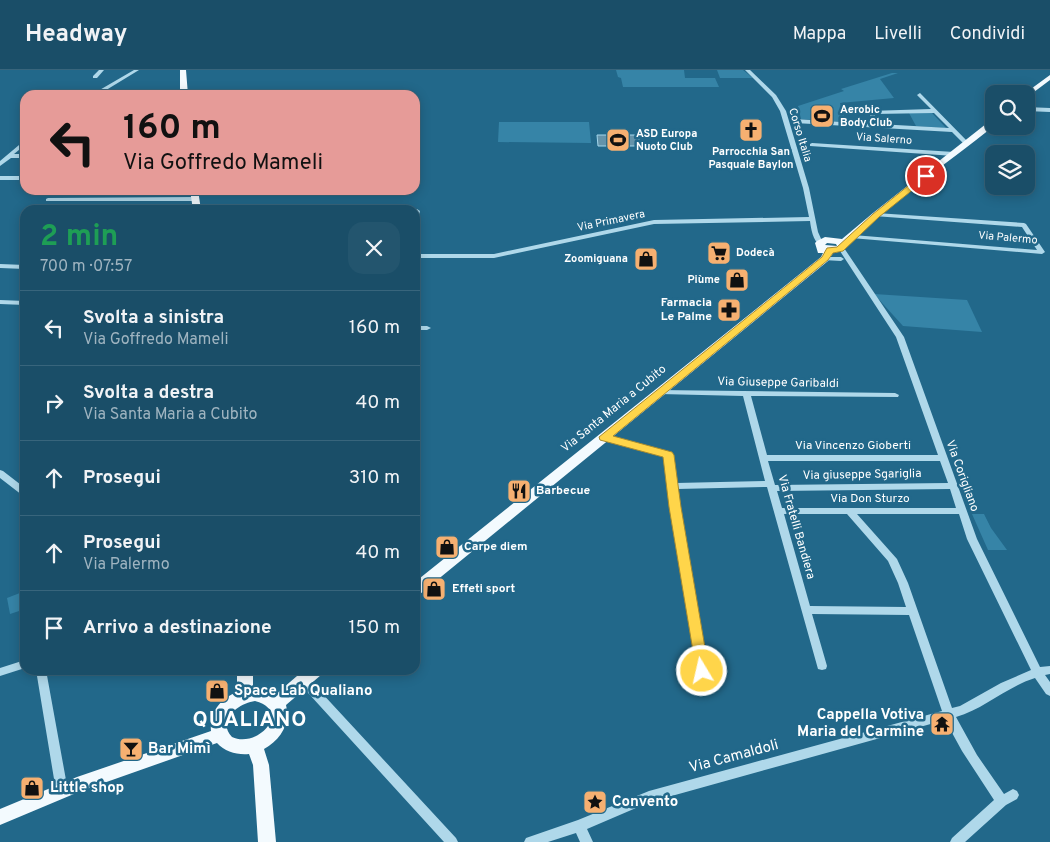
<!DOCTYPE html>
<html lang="it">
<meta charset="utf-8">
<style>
:root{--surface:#1a4e68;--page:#23556e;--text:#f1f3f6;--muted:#9fb4c0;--line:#38657c}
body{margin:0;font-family:Overpass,sans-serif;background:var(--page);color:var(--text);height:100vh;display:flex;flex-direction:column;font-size:19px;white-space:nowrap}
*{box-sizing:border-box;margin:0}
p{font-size:16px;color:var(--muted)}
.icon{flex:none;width:28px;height:28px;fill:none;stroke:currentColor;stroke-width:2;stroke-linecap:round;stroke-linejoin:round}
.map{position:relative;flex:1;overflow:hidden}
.drawer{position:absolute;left:20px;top:135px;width:400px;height:470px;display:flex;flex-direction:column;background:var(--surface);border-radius:15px;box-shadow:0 2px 12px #0003,0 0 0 1px var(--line)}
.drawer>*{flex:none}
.banner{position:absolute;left:20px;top:20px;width:400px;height:105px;border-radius:15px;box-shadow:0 2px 12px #0003,0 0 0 1px var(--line);background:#e69b98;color:#111;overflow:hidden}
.fabs{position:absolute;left:985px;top:15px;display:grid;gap:10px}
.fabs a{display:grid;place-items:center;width:50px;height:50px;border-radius:10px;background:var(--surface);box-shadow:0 2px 12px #0003,0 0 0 1px var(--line);font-size:25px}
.pin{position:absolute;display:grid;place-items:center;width:42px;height:42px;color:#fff;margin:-21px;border:2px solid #fff;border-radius:50%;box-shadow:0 1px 5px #0007}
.me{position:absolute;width:55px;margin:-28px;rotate:351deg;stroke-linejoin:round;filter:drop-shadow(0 0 4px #0008)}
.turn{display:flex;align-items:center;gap:18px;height:105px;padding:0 20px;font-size:22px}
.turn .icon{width:65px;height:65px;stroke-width:2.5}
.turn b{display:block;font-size:35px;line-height:42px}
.round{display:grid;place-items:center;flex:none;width:52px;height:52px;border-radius:15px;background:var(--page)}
.headline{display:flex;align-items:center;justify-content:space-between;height:85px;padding:0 20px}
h1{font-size:30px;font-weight:700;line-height:38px;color:#1e9e55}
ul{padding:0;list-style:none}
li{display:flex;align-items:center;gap:15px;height:75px;padding:0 20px;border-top:1px solid var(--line)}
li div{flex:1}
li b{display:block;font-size:19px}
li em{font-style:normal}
header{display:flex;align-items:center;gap:30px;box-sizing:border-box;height:70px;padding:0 25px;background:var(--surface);border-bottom:1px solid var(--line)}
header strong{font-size:24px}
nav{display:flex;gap:28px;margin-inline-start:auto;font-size:18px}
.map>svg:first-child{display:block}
.green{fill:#3684a7}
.water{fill:#6493aa;stroke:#a3d6eb}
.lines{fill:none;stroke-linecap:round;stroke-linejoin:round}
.minor{fill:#afd8ea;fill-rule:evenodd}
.major{fill:#f3fafe;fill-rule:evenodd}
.route{fill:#ffd54a;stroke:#a68a30}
.labels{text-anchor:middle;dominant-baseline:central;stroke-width:5;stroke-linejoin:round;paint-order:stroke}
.far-poi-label{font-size:11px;font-weight:bold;fill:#fff;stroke:#22688a;text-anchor:start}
.far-street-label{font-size:11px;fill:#fff;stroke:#22688a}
.poi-label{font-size:12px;font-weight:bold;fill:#fff;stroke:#22688a;text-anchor:start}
.street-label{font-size:12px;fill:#fff;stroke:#22688a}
.near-poi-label{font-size:15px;font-weight:bold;fill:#fff;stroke:#22688a;text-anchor:start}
.near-street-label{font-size:15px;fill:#fff;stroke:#22688a}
.near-district-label{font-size:21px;font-weight:bold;letter-spacing:1px;fill:#fff;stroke:#22688a}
</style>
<header>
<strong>Headway</strong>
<nav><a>Mappa</a><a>Livelli</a><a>Condividi</a></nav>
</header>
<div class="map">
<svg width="1050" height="772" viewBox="0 0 1050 772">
<rect width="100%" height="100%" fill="#22688a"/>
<!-- green -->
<path class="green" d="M616,0h68l1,8h30l4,9h-96l-2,-9 -3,-1z
M717,0h26l10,8h-33z
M892,3h6l-18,6 14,19 -54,5 6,19 -45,-3 -3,-13 46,-15 -3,-2z
M909,43h23l14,15 -30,-2z
M499,52h90l2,21 -93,-1z
M874,224l93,6 15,32 -79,-6z
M972,444h12l7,14 16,22h-19z
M25,521v18l-15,5 -3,-16z"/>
<!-- water -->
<path class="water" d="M597,65h41l2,11h-42z"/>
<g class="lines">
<!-- minor -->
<path class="minor" d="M99,0h5l-7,8h-4v-2z
M134,0h5l-41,25h-7z
M745,0h5l26,25 10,16 23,77 9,44 5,11 -1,1 -2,1c-7,-4 -9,-16 -10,-24l-156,3 -160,34h-79v-4h79l160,-34 155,-3 -6,-29 -23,-77 -8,-14z
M920,23l49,50v2h-4l-13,-13 -157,-9 -3,-2 3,-2 78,5 -4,-13 62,-2 -14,-14zM934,43l15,15 -71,-4 -4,-10z
M1026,37l24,1v4l-24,-1z
M25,70v5l-11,9h11v4h-14l-11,8v-5z
M812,73l142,9 3,2 -3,2 -144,-10v-2z
M0,106h25v4h-25z
M48,128l147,-1 3,2 -3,2h-149v-2z
M417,139l3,2 -2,9 -3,2v-12z
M876,143l148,10 2,1 19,28 -3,2 -191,-16v-2l2,-1 184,15 -15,-23 -148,-11 -1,-1z
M841,176l3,2 60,89 73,202 63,128 10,-1v8l-5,1 5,7v14l-4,-2 -11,-16c-29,9 -51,31 -79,39l21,38 27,39 9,-5 4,2 2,4 -2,4 -11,6 -41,37h-15l2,-4 42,-38 -32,-49 -17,-31 -295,82 -63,27 6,13h-13l-4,-9 -28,9h-24l2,-4 52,-18 71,-29 293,-80 -33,-96 -97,-1 15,52 -1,3 -4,1 -4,-1 -51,-182 -90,2 30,182 -1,3 -4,1 -4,-1 -28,-167 -6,-50 -63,-18 -1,-2 4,-3 67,19 5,30 89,-2 -22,-85 -83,-2 -4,-2 1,-2 238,3 4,2 -1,2 -147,-1 16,59h171l-42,-118 -58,-89zM768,391h172l8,22 -173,2zM950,419l6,19h-174l-5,-17zM784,444h63l41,47 10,22 8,24 -96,-1zM857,444h102l8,25 64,131 -30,13 -41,23 -8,2 -44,-125 -11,-24z
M825,187h16l3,2 -3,2 -18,-1 -1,-1z
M0,194l25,1v4l-25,-1z
M0,230l25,1v4l-25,-1z
M415,256h12l4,2 -4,2h-12z
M0,400l3,1 22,17v8l-3,-1 -22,-17z
M25,590v8l-25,8v-8z
M36,600h10l22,121 -2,4 -4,2 -4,-2 -2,-4z
M303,605l4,2 149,161 2,4h-14l-145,-159 -2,-3 2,-3z"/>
<!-- major -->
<path class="major" d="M180,0h6l2,25h-8z
M1050,5v5l-24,18v-4h-2z
M991,50h3v6c-49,39 -110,80 -151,125l-10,2 -5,8 -408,333 -5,1v-13l406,-325 2,-4h-5l-3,-10 2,-2 8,-4 17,2 31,-26zM827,173l9,1 1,2 -12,-1z
M190,120h8l3,20h-8z
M237,600h16v18l23,6 28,-24h19l-2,5 -35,30c5,19 -6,35 -22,44l5,16 7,77h-18l-5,-77 -4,-11c-12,1 -24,-2 -32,-11l-136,48 -81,34v-16l77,-32 134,-46c-2,-18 10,-33 26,-39zM255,631c38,10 2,48 -23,36 -16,-17 7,-34 23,-36z"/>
</g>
<!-- route -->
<path class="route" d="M923,104l7,2 -51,41 -36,34 -10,2 -5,7 -215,176 59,16 2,3 7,52 28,164 -2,4 -5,1 -5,-1 -28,-168 -6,-50 -63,-17 -1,-3 223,-180 5,-9 10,-1 36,-33z"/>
<!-- icons -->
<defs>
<g id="stadium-square" transform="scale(1.25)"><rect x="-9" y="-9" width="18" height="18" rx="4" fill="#f6b071" stroke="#22688a"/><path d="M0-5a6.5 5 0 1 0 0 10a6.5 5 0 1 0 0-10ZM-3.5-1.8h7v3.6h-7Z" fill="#111"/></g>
<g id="church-square" transform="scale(1.25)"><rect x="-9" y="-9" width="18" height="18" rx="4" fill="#f6b071" stroke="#22688a"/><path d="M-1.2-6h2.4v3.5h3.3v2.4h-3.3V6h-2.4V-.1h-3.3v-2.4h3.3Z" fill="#111"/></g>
<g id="supermarket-square" transform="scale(1.25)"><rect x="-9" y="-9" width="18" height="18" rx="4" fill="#f6b071" stroke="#22688a"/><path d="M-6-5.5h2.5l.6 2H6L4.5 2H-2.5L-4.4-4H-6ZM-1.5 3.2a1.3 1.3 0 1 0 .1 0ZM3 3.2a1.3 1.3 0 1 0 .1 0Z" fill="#111"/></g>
<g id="shop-square" transform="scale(1.25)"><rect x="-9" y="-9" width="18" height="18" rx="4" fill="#f6b071" stroke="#22688a"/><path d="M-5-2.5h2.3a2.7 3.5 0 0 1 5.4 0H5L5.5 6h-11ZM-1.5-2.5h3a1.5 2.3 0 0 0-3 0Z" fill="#111"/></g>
<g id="pharmacy-square" transform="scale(1.25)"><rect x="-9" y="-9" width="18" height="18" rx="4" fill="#f6b071" stroke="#22688a"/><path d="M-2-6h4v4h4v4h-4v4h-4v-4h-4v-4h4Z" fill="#111"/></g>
<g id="restaurant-square" transform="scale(1.25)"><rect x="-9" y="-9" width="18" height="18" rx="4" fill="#f6b071" stroke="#22688a"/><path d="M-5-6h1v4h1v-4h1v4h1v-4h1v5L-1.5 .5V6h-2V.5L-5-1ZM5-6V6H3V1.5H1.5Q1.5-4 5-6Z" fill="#111"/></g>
<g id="temple-square" transform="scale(1.25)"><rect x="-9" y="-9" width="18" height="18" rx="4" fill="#f6b071" stroke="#22688a"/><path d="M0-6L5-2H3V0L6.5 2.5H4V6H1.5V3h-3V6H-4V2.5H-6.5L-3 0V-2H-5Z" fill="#111"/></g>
<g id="bar-square" transform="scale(1.25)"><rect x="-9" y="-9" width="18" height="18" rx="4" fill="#f6b071" stroke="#22688a"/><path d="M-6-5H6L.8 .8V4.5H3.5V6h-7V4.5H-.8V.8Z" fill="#111"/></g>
<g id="sight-square" transform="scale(1.25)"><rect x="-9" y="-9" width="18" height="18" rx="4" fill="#f6b071" stroke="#22688a"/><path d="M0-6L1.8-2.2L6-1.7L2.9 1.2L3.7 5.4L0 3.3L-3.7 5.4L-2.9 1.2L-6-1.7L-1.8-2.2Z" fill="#111"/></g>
</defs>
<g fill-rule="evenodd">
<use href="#stadium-square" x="822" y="46"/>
<use href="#church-square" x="751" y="60"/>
<use href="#stadium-square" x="618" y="70"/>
<use href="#supermarket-square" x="719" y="183"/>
<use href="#shop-square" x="646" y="189"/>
<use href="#shop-square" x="737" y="210"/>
<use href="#pharmacy-square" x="729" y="240"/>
<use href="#restaurant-square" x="519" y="421"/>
<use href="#shop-square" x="447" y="477"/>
<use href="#shop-square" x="434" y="519"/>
<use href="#shop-square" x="217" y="621"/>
<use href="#temple-square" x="942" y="654"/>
<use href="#bar-square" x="131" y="679"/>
<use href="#shop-square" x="32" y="718"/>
<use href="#sight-square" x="595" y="732"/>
</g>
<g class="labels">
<!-- far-poi labels -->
<g class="far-poi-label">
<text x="840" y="40">Aerobic<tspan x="840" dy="13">Body Club</tspan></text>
<text x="636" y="64">ASD Europa<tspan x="636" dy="13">Nuoto Club</tspan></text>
<text x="751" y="82" text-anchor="middle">Parrocchia San<tspan x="751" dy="13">Pasquale Baylon</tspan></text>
<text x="736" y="183">Dodecà</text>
<text x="628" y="189" text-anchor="end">Zoomiguana</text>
<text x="720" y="210" text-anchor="end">Piùme</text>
</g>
<!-- far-street labels -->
<g class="far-street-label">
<text transform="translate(800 65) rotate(73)">Corso Italia</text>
<text transform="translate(884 69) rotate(4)">Via Salerno</text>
<text transform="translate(611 151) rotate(-12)">Via Primavera</text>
<text transform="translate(1008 168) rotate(5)">Via Palermo</text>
</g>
<!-- poi labels -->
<g class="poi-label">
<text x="712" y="233" text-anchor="end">Farmacia<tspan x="712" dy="14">Le Palme</tspan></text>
<text x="536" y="421">Barbecue</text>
<text x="464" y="477">Carpe diem</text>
<text x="452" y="519">Effeti sport</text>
</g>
<!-- street labels -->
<g class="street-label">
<text transform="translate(778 313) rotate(1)">Via Giuseppe Garibaldi</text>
<text transform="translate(614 339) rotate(-39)">Via Santa Maria a Cubito</text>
<text x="853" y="376">Via Vincenzo Gioberti</text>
<text transform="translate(862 405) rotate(-1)">Via giuseppe Sgariglia</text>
<text transform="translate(962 406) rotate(70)">Via Corigliano</text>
<text x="870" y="429">Via Don Sturzo</text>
<text transform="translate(796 457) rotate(74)">Via Fratelli Bandiera</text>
</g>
<!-- near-poi labels -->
<g class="near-poi-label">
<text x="234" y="621">Space Lab Qualiano</text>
<text x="924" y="645" text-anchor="end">Cappella Votiva<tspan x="924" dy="17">Maria del Carmine</tspan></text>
<text x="148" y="679">Bar Mimì</text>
<text x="50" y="718">Little shop</text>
<text x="612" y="732">Convento</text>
</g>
<!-- near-street labels -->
<g class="near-street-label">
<text transform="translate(734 687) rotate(-15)">Via Camaldoli</text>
</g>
<!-- near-district labels -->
<g class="near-district-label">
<text x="250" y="650">QUALIANO</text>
</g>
</g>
</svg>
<div class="fabs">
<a><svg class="icon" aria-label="search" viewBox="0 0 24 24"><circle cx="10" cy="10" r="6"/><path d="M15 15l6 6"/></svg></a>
<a><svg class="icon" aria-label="layers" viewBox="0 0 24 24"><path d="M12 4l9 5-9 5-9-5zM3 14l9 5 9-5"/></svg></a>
</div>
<div class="pin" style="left:926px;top:106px;background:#d93025"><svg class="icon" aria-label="arrive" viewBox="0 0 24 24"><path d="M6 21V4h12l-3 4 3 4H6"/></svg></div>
<svg class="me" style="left:702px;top:601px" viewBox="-20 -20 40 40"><circle r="17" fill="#ffd54a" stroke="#fff" stroke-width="3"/><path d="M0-11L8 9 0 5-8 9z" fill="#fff"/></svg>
<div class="banner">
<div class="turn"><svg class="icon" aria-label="left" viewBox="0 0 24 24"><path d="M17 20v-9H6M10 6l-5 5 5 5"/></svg><div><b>160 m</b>Via Goffredo Mameli</div></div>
</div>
<section class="drawer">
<div class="headline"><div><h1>2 min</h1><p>700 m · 07:57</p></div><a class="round"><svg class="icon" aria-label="close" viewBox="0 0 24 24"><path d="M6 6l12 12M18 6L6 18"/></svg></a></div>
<ul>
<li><svg class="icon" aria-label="left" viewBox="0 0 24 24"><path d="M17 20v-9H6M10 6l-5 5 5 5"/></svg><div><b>Svolta a sinistra</b><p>Via Goffredo Mameli</p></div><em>160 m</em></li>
<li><svg class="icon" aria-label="right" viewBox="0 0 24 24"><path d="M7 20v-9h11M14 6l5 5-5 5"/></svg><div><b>Svolta a destra</b><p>Via Santa Maria a Cubito</p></div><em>40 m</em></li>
<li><svg class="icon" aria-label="ahead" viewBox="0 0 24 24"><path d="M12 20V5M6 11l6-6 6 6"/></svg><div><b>Prosegui</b></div><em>310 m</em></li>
<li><svg class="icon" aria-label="ahead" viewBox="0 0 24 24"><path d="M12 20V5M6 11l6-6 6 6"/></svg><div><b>Prosegui</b><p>Via Palermo</p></div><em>40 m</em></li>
<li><svg class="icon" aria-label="arrive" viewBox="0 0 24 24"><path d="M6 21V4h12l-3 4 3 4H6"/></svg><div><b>Arrivo a destinazione</b></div><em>150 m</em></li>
</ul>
</section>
</div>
